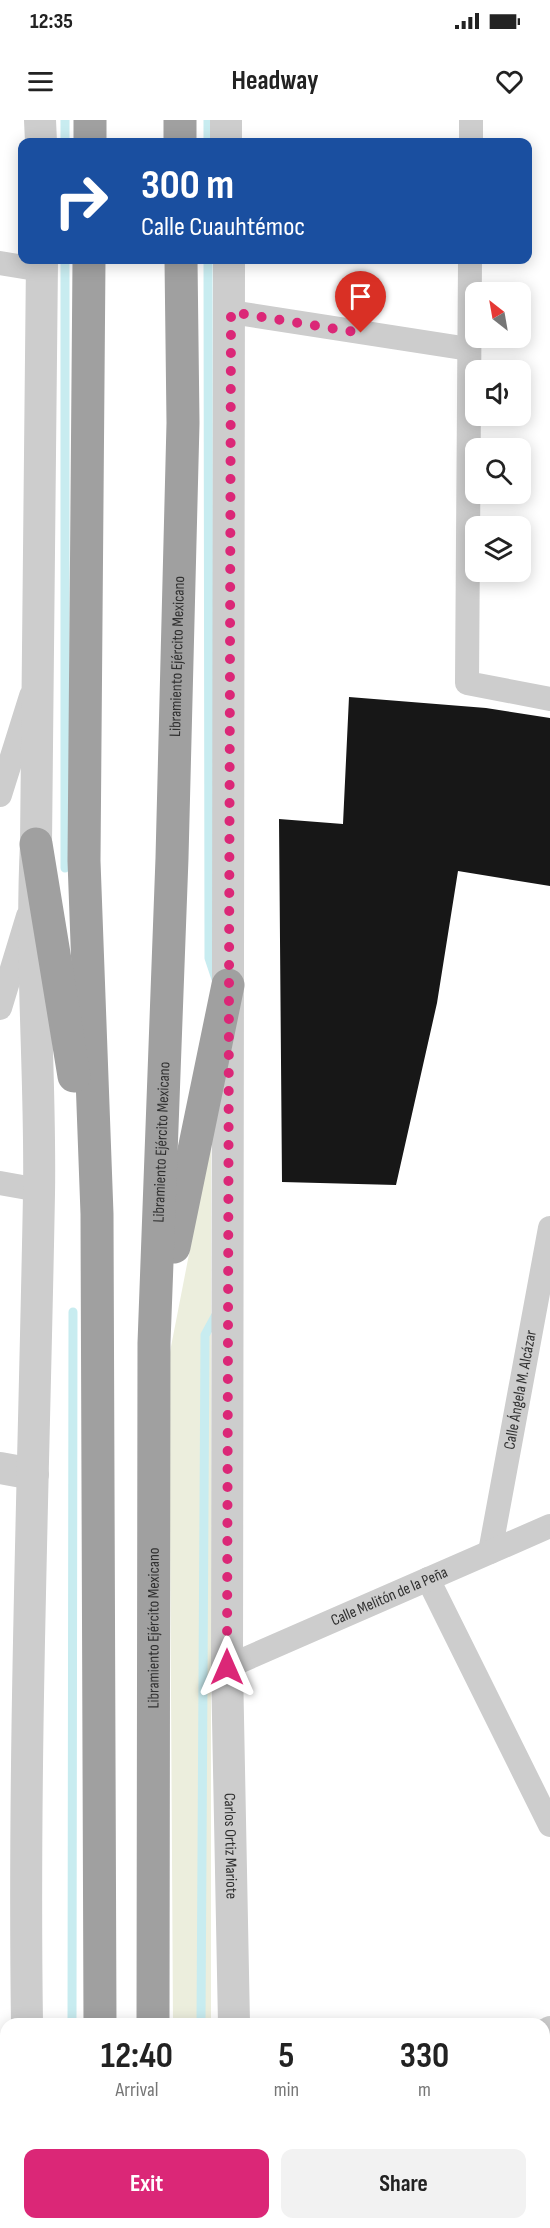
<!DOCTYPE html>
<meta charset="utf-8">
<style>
:root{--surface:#fff;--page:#f2f2f2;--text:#222;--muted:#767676;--accent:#db2777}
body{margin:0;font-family:"Sofia Sans Condensed",sans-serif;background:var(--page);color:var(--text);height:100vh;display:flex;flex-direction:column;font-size:22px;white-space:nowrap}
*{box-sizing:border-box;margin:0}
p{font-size:20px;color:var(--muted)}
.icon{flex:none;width:33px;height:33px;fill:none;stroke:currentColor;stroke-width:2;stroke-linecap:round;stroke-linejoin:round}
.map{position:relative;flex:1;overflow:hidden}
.panel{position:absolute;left:0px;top:1898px;width:550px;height:212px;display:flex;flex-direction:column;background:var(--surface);border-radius:18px 18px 0 0;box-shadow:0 3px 15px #0003}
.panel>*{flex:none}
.banner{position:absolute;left:18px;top:18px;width:514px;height:126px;border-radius:12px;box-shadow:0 3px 15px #0003;background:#1a4fa0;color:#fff;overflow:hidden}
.needle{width:39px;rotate:329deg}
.fabs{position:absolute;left:465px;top:162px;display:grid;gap:12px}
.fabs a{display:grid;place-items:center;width:66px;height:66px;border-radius:12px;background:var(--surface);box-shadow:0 3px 15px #0003;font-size:30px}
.pin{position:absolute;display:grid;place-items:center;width:51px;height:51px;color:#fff;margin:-62px -26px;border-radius:50% 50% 50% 0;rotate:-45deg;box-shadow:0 0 6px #0007}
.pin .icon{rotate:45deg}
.me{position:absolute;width:66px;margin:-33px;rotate:0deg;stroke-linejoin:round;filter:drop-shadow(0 0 4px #0008)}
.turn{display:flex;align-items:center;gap:21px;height:126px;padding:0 24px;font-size:27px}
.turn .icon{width:78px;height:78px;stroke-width:2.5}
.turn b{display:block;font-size:42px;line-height:51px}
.eta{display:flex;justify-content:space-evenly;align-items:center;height:102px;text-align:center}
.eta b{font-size:36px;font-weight:700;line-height:42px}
.action{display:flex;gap:12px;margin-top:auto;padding:12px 24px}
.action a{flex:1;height:69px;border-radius:12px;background:var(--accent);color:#fff;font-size:24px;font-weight:700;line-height:69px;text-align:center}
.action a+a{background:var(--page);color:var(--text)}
.status{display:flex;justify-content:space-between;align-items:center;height:42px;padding:0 30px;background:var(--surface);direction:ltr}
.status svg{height:16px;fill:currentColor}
header{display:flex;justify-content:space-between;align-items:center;height:78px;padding:0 24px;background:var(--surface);font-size:27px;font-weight:700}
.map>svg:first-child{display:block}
.green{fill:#eceedd}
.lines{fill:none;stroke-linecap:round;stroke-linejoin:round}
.stream{stroke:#c8ecf0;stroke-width:9}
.building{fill:#171717}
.minor{stroke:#cdcdcd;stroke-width:24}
.tertiary{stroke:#cdcdcd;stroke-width:32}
.trunk{stroke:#a0a0a0;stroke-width:33}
.route{stroke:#db2777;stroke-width:10;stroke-dasharray:0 18}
.labels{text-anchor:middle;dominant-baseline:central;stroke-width:6;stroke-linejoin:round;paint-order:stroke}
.street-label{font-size:16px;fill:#303030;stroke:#fff}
</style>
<div class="status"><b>12:35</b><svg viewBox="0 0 49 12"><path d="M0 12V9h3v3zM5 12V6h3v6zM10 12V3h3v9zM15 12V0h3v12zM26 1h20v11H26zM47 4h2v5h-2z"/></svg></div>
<header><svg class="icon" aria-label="menu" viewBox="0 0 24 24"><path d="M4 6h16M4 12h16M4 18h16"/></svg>Headway<svg class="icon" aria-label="heart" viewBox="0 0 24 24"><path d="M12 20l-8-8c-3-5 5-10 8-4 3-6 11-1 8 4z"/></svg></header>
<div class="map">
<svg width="550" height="2108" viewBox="0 0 550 2108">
<rect width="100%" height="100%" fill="#fff"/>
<!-- green -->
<path class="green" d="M211,1021v882l-38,1 -4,-667z
M174,2103h87l2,5h-89z"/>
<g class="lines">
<!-- stream -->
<path class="stream" d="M65,0v22
M208,0v22
M65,140v608
M208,140l1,698 7,21
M72,1904l1,-712
M201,1904l4,-689 12,-22
M218,2103v5
M72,2108v-5"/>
</g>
<!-- building -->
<path class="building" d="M349,577l137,11 64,10v168l-92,-15 -21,132 -41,182 -114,-3 -3,-363 64,5z"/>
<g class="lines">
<!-- minor -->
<g class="minor">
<path d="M471,22v-22"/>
<path d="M470,140l-3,423 83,16"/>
<path d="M0,143l42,7"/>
<path d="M231,192l238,37"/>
<path d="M0,675l31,-99"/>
<path d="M0,888l28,-92"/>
<path d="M0,1063l39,7"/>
<path id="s1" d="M490,1432l60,-324"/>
<path d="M428,1459l122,246"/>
<path id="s2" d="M227,1547l323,-141"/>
<path d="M544,1911l6,-3"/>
</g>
<!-- tertiary -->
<g class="tertiary">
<path d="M40,0l1,22"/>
<path d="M226,0v22"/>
<path id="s3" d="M229,140l-2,1407 7,357"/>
<path d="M0,1348l33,6"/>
<path d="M27,1904c-4,-277 7,-554 12,-830 2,-117 -9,-233 -3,-350l6,-584"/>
<path d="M30,2103v5"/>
<path d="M283,2103l2,5"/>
</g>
<!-- trunk -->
<g class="trunk">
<path d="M180,0v22"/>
<path d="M90,22v-22"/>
<path d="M89,140l-5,601 13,353 3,810"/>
<path d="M36,724l38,232"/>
<path d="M174,1127l54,-262"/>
<path id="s4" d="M153,1904l1,-681 18,-485 11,-435 -2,-163"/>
<path d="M101,2103v5"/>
<path d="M155,2103v5"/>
</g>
</g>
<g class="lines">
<!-- route -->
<path class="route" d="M227,1547l4,-1355 130,21"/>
</g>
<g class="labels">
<!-- street labels -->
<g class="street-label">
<text stroke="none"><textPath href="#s4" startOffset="1368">Libramiento Ejército Mexicano</textPath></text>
<text stroke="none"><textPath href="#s4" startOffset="882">Libramiento Ejército Mexicano</textPath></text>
<text stroke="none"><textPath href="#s1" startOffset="165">Calle Ángela M. Alcázar</textPath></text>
<text stroke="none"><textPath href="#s2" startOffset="177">Calle Melitón de la Peña</textPath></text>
<text stroke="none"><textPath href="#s4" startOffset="396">Libramiento Ejército Mexicano</textPath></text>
<text stroke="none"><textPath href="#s3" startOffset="1586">Carlos Ortiz Mariote</textPath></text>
</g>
</g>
</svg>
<div class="fabs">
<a><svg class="needle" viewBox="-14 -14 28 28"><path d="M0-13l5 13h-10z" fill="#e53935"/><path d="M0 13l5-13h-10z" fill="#767676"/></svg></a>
<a><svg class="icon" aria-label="sound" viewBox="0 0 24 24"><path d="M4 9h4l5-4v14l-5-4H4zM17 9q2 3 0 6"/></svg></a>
<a><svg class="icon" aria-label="search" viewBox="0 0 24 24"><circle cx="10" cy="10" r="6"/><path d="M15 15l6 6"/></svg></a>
<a><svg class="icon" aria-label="layers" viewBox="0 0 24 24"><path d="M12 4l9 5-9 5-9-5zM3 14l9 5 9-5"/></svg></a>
</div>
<div class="pin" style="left:361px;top:213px;background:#d93025"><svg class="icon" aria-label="arrive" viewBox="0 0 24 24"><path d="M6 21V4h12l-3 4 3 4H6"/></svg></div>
<svg class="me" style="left:227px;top:1547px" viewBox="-20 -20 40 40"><path d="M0-17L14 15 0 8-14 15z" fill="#db2777" stroke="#fff" stroke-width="4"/></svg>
<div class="banner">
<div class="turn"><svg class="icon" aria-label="right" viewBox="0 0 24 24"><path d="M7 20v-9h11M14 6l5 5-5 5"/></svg><div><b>300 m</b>Calle Cuauhtémoc</div></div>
</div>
<section class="panel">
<div class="eta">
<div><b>12:40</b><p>Arrival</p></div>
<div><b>5</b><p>min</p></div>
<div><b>330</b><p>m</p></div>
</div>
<div class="action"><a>Exit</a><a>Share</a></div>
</section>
</div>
